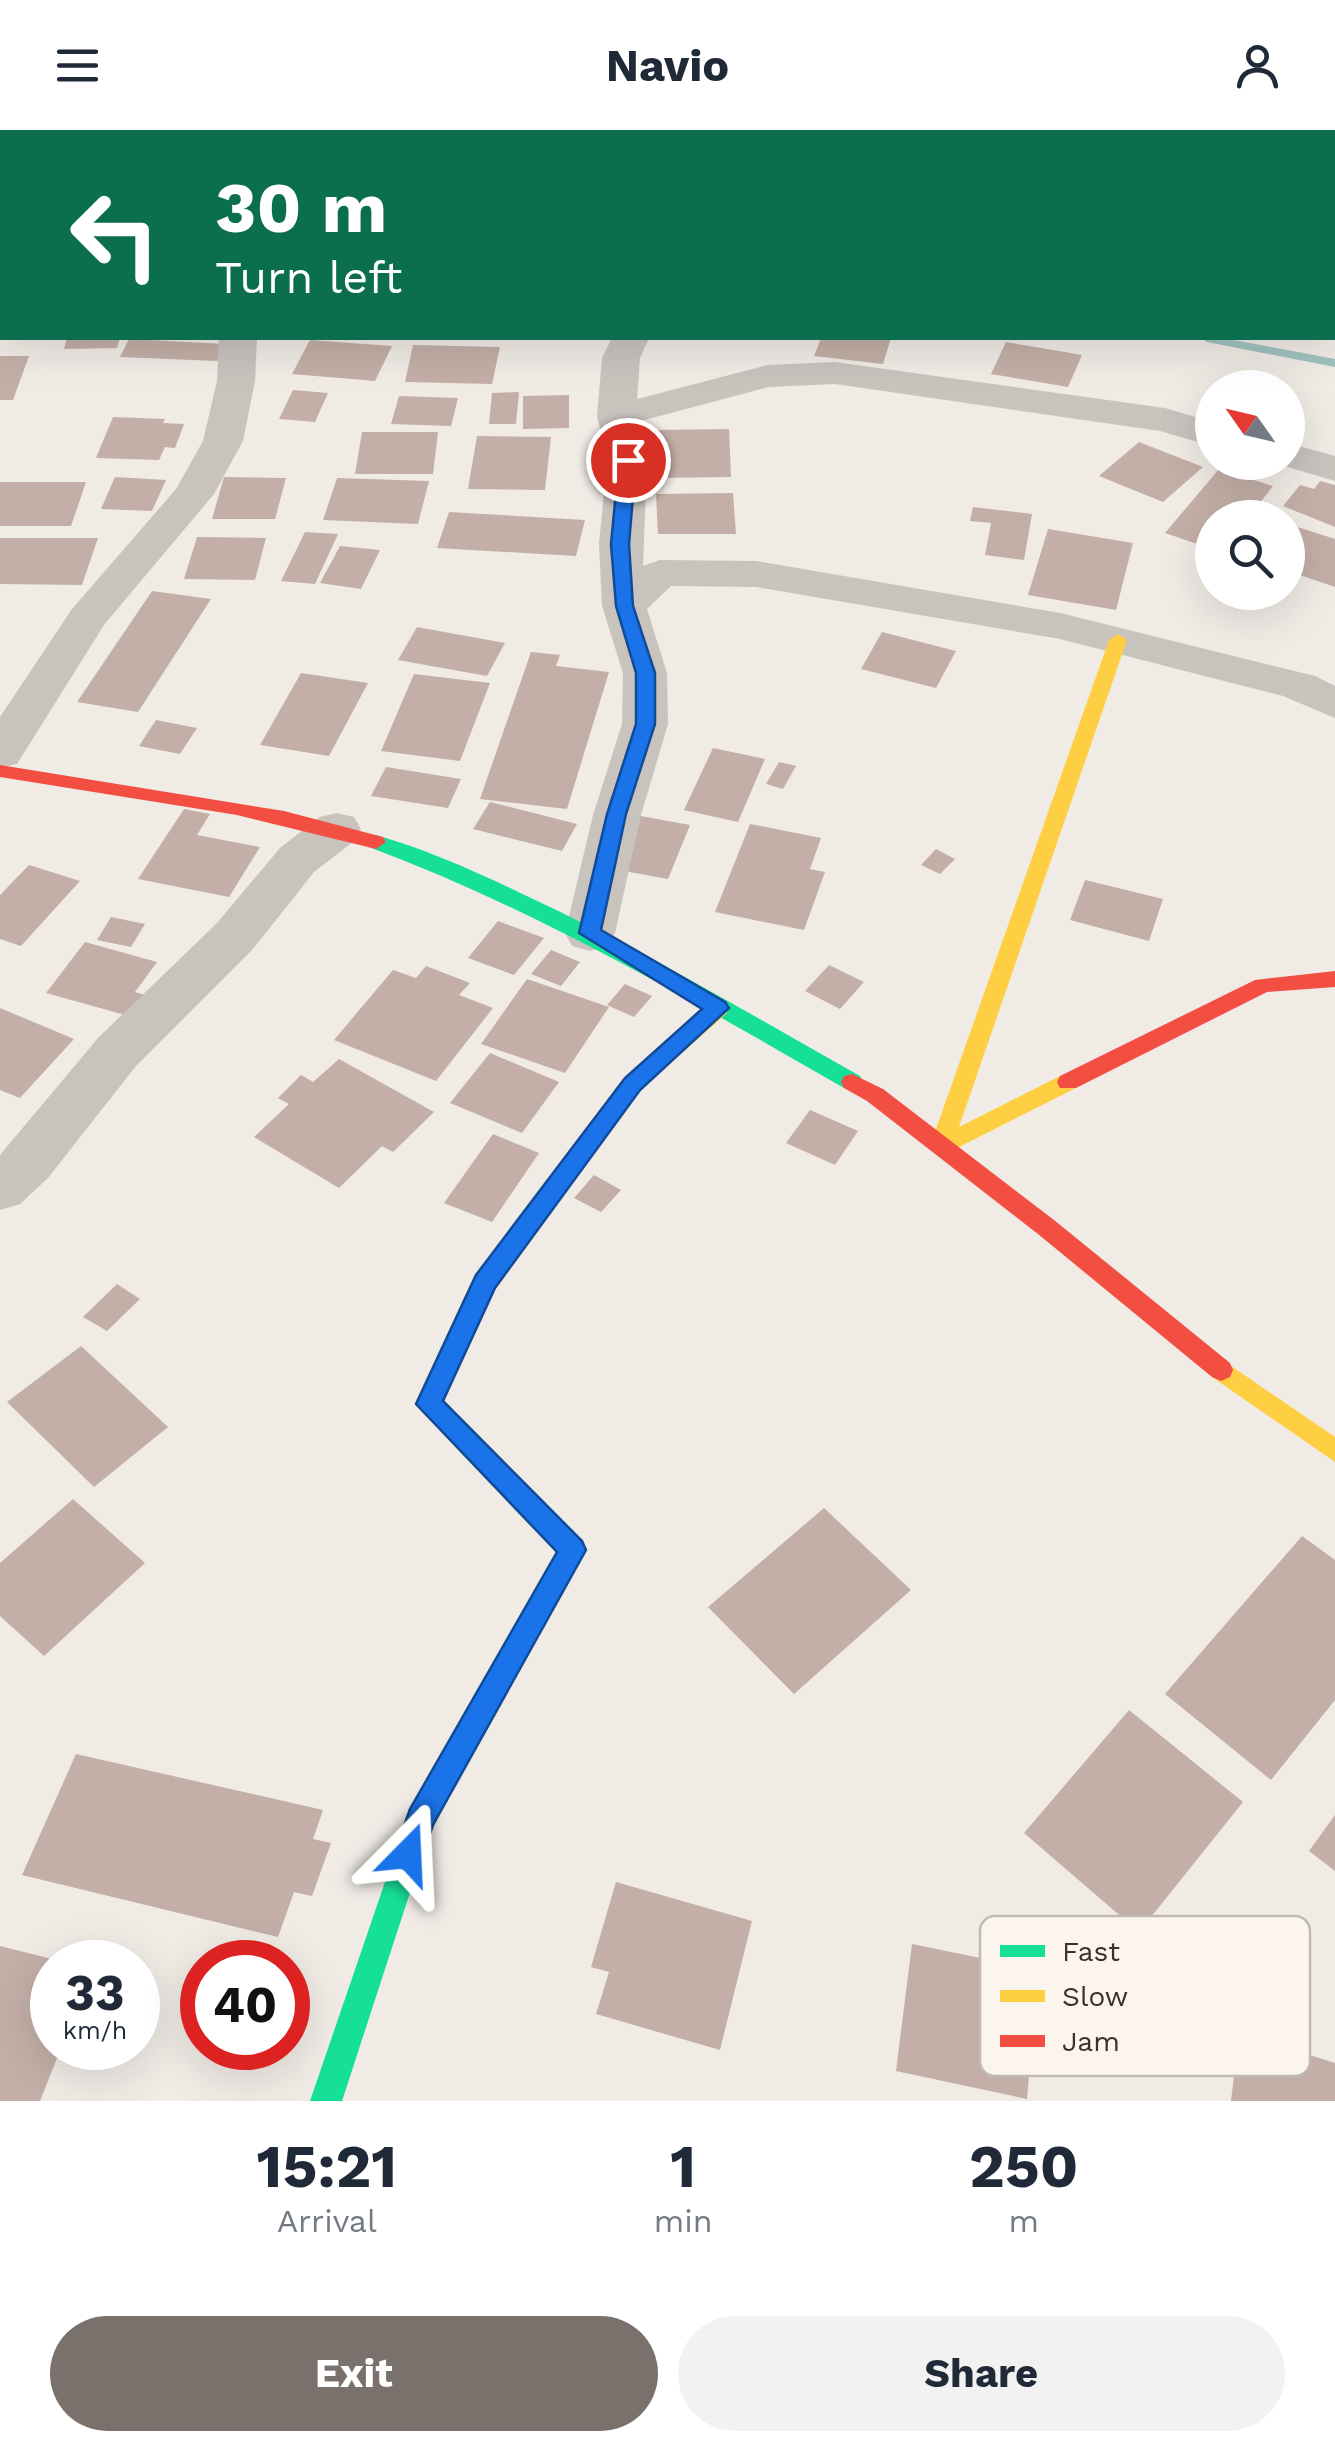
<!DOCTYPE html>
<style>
:root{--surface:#fff;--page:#f2f2f3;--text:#1f2937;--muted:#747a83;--accent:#7a716c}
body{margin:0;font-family:"Work Sans",sans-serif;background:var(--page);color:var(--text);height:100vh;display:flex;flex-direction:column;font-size:38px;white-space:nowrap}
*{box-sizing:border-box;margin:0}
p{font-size:32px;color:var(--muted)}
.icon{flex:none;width:55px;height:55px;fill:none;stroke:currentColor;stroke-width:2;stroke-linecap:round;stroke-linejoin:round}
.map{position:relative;height:1971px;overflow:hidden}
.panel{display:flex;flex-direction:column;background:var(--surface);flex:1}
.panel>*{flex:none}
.hud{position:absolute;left:0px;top:0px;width:1335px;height:210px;box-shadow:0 10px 40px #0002;background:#0b6e4f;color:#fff;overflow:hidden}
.needle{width:65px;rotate:304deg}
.controls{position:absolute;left:1195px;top:240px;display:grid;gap:20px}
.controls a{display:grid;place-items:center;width:110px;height:110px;border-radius:50%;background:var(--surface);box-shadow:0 10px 40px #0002;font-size:50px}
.speed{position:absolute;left:30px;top:1810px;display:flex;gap:20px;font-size:50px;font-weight:700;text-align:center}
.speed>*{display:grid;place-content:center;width:130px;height:130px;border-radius:50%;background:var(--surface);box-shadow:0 10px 40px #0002;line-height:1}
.speed small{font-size:25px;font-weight:400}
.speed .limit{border:15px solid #d22;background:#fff;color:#111}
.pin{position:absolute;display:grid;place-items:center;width:85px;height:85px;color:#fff;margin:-42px;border:5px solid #fff;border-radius:50%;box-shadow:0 2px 10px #0007}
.me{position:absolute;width:110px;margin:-55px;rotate:21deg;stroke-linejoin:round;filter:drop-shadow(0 0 8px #0008)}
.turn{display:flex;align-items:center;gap:35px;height:210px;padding:0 50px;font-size:45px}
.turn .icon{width:130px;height:130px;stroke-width:2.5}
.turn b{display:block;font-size:70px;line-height:85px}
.eta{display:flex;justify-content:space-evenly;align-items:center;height:170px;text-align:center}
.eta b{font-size:60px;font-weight:700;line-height:70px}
.primary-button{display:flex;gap:20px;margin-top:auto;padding:20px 50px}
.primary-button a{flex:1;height:115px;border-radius:60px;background:var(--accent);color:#fff;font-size:40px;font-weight:700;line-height:115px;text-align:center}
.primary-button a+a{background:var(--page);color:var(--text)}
header{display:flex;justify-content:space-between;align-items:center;height:130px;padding:0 50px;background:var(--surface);font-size:45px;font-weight:700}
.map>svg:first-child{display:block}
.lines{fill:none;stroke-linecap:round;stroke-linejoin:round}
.stream{fill:#a1c2c1;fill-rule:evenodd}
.building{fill:#c3afa7}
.street{fill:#c9c3be;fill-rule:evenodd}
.fast{fill:#16e098;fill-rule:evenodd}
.slow{fill:#ffcf43;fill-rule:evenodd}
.jam{fill:#f24e42;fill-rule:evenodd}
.route{fill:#1a73e8;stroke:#114b97;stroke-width:2.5}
.key{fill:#fbf5ee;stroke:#c1bab4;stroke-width:2.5}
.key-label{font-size:28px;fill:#3b302b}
</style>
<header><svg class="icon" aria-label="menu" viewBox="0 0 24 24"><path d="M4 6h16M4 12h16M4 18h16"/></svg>Navio<svg class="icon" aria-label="person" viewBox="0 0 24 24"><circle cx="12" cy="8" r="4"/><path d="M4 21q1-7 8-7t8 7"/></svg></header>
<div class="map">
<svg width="1335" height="1971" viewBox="0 0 1335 1971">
<rect width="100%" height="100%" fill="#f0ebe5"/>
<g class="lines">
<!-- stream -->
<path class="stream" d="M0,126h2v6h-2z
M1201,208h22l112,21v8l-128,-25z"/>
</g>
<!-- building -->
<path class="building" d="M67,208h53l-3,10 -53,1z
M821,208h70l-8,26 -69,-8z
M129,209l96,5 -8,17 -97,-4z
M310,210l82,6 -17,35 -83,-7z
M1006,212l76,13 -14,32 -77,-13z
M413,215l87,2 -8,37 -87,-2z
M0,226h29l-16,44h-13z
M293,260l35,3 -13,29 -36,-3z
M519,262l-3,32h-27l3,-31z
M569,265v33l-46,1v-33z
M399,266l59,2 -7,28 -60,-2z
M113,287l52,2 -2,4 21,1 -9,24 -10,-1 -6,13 -63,-2z
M729,299l2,48 -79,1v-48z
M362,302h76l-5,42h-78z
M477,306l74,1 -6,53 -77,-1z
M1139,312l64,25 -40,35 -64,-26z
M1219,339l54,17 -25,32h-36v31l-47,-16z
M115,347l51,3 -14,31 -51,-2z
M224,347l62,1 -11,41h-63z
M337,348l92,3 -11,43 -95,-4z
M1320,351l15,4v42l-52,-21 17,-21 14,4z
M0,352h86l-15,44h-71z
M733,363l3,41h-78l-2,-40z
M973,377l59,7 -8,46 -39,-5 6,-32 -21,-2z
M449,382l136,8 -9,36 -139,-8z
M1288,394l47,15v48l-47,-16z
M1048,399l85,14 -17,67 -88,-15z
M305,402l33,2 -23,50 -34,-3z
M197,407l69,1 -11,42 -71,-1z
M0,408h98l-16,47 -82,-1z
M340,416l40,4 -19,39 -41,-6z
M152,461l59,8 -73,113 -61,-10z
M417,497l88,16 -18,33 -89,-16z
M882,502l74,19 -20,37 -75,-19z
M531,522l29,3 -4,11 53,6 -42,137 -87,-10z
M301,543l67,10 -39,73 -69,-11z
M414,544l76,9 -30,78 -79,-10z
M156,590l41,8 -17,26 -41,-8z
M713,618l52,11 -27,63 -54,-12z
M779,632l17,4 -13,23 -17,-5z
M386,637l75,12 -13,29 -77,-12z
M490,672l87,22 -15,27 -89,-22z
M184,679l26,5 -13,21 63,12 -31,50 -91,-18z
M630,684l60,11 -22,54 -61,-11z
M750,694l71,14 -11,31 15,3 -21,58 -89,-18z
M936,719l19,10 -15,15 -19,-9z
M29,735l51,16 -59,65 -21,-7v-44z
M1085,750l78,19 -14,42 -79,-21z
M111,787l34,7 -14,23 -34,-7z
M498,791l46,17 -30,37 -46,-17z
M85,812l72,20 -22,30 17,5 -16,21 -90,-25z
M551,820l29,12 -19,24 -30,-12z
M829,835l35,17 -24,27 -35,-18z
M426,836l44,17 -11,12 34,13 -57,73 -102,-41 59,-70 23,8z
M527,849l82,28 -44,66 -84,-29z
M625,854l27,12 -18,21 -27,-12z
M0,878l74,31 -54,59 -20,-8z
M490,923l69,29 -37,51 -72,-30z
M339,929l95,53 -41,40 -11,-6 -43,42 -85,-51 35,-33 -11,-6 23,-23 12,7z
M810,980l48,21 -23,34 -49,-22z
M493,1004l46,19 -47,69 -48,-19z
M594,1045l27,15 -20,22 -27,-14z
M117,1154l23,15 -33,32 -24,-14z
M81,1216l87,81 -74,60 -87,-85z
M73,1369l72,64 -101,93 -44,-40v-53z
M824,1378l87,82 -117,104 -86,-87z
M1302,1406l33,24v140l-64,80 -106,-86z
M1129,1580l114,92 -104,130 -115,-99z
M76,1624l247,56 -10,29 18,4 -19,53 -18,-4 -16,45 -256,-62z
M1335,1685v56l-26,-20z
M616,1752l136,39 -32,129 -124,-36 13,-42 -18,-5z
M912,1814l126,26 -11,129 -131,-28z
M0,1816l60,15 -8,1v86h9l-21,53h-40z
M1239,1903l96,30v38h-104z"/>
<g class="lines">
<!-- street -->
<path class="street" d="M410,0h33l1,2h-32z
M219,208h38l-2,43 -12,60 -29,53 -110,131 -87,139 -17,4v-51l72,-108 104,-120 27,-48 14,-60z
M612,208h37l-9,20 -3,41 131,-34 67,-3 330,46 47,14v24l-52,-15 -325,-47 -66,3 -132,35 10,39 -4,105 17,-6 96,1 304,52 255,63 20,10v32l-52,-22 -223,-57 -304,-52 -85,-1 -24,23 20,64 1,51 -27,91 -26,118 -7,13 -18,5 -18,-5 -7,-13 28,-118 29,-91 1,-51 -21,-67 -3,-62 8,-83 -10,-45 5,-58z
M1288,313l47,13v25l-61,-18 14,-1z
M337,683l17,4 7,12 -7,12 -40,31 -61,77 -117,117 -88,112 -28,26 -20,6v-55l98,-117 119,-115 63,-75 40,-31z"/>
<!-- fast -->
<path class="fast" d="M376,705c53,15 105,39 155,63 113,53 221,117 329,178l3,6 -3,6h-16c-155,-89 -307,-178 -475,-241l-3,-5 3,-5z
M532,1479l10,4 4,9 -114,203 -90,276h-32l100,-292 112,-196z"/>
<!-- slow -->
<path class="slow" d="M1118,504l9,6 -168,487 101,-51h16l3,6 -3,6 -127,64h-16l-3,-6 179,-506z
M718,870l11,8 -3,6 -86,76 -40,54h-16l-3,-6 3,-6 40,-54 86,-76z
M1221,1229l114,78v25l-123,-85 -3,-7 3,-7z"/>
<!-- jam -->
<path class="jam" d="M0,635l284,46 99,26 3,5 -10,7 -139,-34 -237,-38z
M1335,841v16l-68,5 -191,96h-16l-3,-6 3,-6 195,-96z
M852,944l31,15 171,131 176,143 3,7 -3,7 -9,4 -9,-4 -174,-143 -171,-133 -23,-13 -3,-6 3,-6z
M592,999l8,3 3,6 -3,6 -106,144 -51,113 138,141 4,8 -43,81 -10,4 -10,-4 -4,-9 39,-70 -141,-148 60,-129 108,-143z"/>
</g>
<!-- route -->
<path class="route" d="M628,326l8,4 -7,84 4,62 22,67v51l-29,90 -25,116 124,72 4,6 -89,82 -145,198 -52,113 139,140 4,9 -153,275 -14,40 -11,4 -10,-4 -4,-11 16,-45 147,-257 -141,-148 60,-129 149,-197 77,-69 -123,-76 28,-119 29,-90v-51l-20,-67 -5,-62 8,-84z"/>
<!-- legend -->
<rect x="980" y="1786" width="330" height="160" rx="15" class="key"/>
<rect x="1000" y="1815" width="45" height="12" fill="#16e098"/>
<rect x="1000" y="1860" width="45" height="12" fill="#ffcf43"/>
<rect x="1000" y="1905" width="45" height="12" fill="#f24e42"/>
<g class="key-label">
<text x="1062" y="1831">Fast</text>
<text x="1062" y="1876">Slow</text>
<text x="1062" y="1921">Jam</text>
</g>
</svg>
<div class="controls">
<a><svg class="needle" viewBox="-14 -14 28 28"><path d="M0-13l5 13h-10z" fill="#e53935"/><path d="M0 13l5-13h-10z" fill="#747a83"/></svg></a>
<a><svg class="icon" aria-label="search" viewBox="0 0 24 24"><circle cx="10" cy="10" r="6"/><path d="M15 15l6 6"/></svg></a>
</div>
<div class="speed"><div>33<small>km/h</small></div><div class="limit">40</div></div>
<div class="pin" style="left:628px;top:330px;background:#d93025"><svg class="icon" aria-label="arrive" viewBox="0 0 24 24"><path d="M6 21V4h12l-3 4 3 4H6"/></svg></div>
<svg class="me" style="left:408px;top:1724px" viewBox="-20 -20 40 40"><path d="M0-17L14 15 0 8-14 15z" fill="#1a73e8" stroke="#fff" stroke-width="4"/></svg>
<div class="hud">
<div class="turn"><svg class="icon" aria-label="left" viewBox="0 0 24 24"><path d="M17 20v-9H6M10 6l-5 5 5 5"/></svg><div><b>30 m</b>Turn left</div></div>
</div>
</div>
<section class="panel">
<div class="eta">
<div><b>15:21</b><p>Arrival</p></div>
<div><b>1</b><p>min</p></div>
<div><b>250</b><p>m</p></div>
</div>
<div class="primary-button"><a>Exit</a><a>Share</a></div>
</section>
